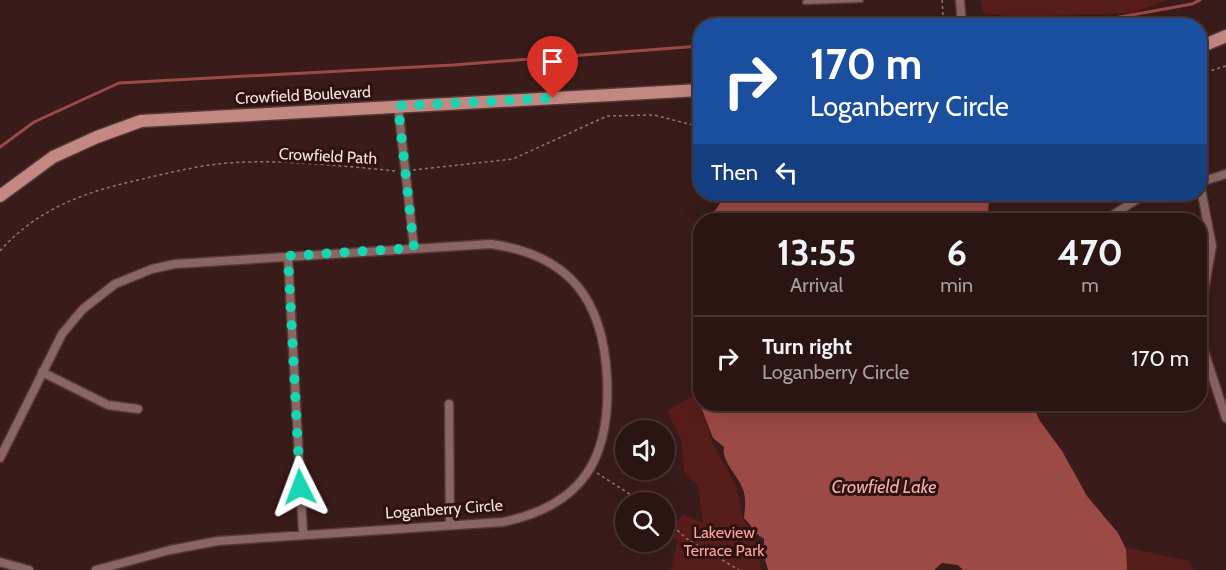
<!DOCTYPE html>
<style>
:root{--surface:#2b1513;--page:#372221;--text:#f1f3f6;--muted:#a69fa0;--line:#473433}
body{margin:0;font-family:Cabin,sans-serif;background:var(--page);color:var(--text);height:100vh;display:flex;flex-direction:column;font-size:22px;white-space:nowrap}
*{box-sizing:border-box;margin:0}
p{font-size:20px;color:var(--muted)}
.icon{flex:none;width:33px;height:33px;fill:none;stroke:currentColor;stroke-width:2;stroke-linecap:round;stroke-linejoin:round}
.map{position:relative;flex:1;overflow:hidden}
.panel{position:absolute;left:693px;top:213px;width:514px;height:198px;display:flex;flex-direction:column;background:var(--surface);border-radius:24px;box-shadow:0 6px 24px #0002,0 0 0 2px var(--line)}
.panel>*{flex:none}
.banner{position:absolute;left:693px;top:18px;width:514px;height:183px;border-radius:24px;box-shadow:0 6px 24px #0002,0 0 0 2px var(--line);background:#1a4fa0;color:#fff;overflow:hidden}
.tools{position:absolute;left:615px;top:420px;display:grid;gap:12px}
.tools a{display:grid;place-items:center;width:60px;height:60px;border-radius:50%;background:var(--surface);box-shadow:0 6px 24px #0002,0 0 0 2px var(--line);font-size:30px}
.pin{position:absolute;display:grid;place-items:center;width:51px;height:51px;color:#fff;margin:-62px -26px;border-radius:50% 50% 50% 0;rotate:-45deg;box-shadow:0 0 6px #0007}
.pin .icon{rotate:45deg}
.me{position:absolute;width:66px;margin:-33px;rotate:357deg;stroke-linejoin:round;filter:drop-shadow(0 0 4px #0008)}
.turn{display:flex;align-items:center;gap:21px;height:126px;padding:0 18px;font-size:27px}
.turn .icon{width:78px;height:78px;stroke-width:2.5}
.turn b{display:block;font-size:42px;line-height:51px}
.then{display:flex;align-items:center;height:57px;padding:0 18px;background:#0003;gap:12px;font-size:22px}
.eta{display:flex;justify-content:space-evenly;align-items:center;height:102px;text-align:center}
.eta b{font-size:36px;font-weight:800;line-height:42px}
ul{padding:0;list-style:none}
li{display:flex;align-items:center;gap:18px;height:84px;padding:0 18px;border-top:2px solid var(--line)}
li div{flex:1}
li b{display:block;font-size:22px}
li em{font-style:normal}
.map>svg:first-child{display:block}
.green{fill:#571d1a}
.water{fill:#9b4a45}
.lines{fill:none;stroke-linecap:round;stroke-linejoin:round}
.stream{stroke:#9b4a45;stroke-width:3}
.lane-casing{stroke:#543835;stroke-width:7}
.street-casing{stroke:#543835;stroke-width:11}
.secondary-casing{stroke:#543835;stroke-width:15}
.path{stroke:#8f7673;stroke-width:1.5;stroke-dasharray:3 3;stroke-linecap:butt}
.lane{stroke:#8a6561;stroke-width:4}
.street{stroke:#8a6561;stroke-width:8}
.secondary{stroke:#c48882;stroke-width:12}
.route{stroke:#15d5b3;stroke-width:10;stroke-dasharray:0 18}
.labels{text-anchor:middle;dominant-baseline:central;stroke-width:6;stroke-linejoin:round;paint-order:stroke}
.street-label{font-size:16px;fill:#f7e2df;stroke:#2e1210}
.park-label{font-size:16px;fill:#ffa299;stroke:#2e1210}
.water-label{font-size:18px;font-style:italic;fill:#f5afa8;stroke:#2e1210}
</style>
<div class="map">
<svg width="1226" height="570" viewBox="0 0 1226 570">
<rect width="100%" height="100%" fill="#391c19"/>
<!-- green -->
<path class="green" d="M981,0h185l-33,13 -120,4 -30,-4z
M699,392l13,50 24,44 7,32 14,28 4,24h-90l6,-29 -8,-6 13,-21 21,9 -5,-38 -14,-13 -3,-33 -14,-28z
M1120,546l68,15 5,9h-71z"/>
<!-- water -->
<path class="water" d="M721,194h268l-1,26h-280l16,-22z
M700,338v66h332l8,17 22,30 25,45 31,37 8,16 1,21h-164l-5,-5 -16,-2 -8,7h-166l-4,-14v-17l-7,-5 -4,1 -2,-9 -7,-8c1,-11 3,-22 -3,-33 -5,-11 -20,-25 -17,-38l-11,-9 -13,-34z"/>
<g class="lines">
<!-- stream -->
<path class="stream" d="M1027,26l60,-3 105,-19 8,-4
M0,147l34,-25 85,-39 334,-18 247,-19"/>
<!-- lane casing -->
<g class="lane-casing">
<path id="lane" d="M805,2l56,-2"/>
</g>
<!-- street casing -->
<g class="street-casing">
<path id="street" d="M960,0l2,26
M398,106l16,142
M1200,182l26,-8
M1200,184l12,62 -12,67 3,35 23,70
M1105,220l34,-22 18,-4
M288,257l15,276
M42,372l66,33 30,4
M449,404l1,120
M0,458l62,-124 21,-25 32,-25 37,-15 23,-5 316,-20c79,11 112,56 116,133 4,79 -22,128 -104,145l-285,19 -48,9 -74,20
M0,562l29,8"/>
</g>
<!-- secondary casing -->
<g class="secondary-casing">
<path id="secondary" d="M1200,47l26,-11
M0,196l53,-39 44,-20 44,-16 559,-31"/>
</g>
<!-- path -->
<path class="path" d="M942,0l1,15 5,4 -1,7
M1200,74l26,-8
M413,170l100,-11 94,-43 47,-1 46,12
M0,251c36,-41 82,-58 134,-70 25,-6 50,-12 76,-16 55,-8 131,1 186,6
M597,473l45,29
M664,518l23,21 52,31"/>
<!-- lane -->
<use href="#lane" class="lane"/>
<!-- street -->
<use href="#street" class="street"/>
<!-- secondary -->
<use href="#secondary" class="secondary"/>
</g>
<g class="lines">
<!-- route -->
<path class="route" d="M300,487l-12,-231 126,-8 -16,-142 155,-8"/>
</g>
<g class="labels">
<!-- street labels -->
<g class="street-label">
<text transform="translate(303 95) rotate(-3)">Crowfield Boulevard</text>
<text transform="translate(328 156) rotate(3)">Crowfield Path</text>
<text transform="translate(444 509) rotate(-4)">Loganberry Circle</text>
</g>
<!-- park labels -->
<g class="park-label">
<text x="724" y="532">Lakeview<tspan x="724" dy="18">Terrace Park</tspan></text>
</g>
<!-- water labels -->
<g class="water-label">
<text x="884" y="487">Crowfield Lake</text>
</g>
</g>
</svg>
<div class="tools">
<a><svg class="icon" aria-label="sound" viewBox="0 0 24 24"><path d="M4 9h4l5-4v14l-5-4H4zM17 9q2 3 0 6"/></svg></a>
<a><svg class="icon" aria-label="search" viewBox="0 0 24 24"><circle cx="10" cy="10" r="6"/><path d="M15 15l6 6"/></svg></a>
</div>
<div class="pin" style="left:553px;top:98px;background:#d93025"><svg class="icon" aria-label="arrive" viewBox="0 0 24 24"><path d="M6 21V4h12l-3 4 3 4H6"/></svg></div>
<svg class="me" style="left:300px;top:487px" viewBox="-20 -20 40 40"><path d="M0-17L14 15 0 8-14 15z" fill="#15d5b3" stroke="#fff" stroke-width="4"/></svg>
<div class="banner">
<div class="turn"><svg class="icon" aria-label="right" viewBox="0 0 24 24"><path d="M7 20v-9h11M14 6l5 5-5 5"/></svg><div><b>170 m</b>Loganberry Circle</div></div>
<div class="then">Then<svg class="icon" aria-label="left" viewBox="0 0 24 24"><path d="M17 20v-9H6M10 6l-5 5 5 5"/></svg></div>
</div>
<section class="panel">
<div class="eta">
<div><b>13:55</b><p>Arrival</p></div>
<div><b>6</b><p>min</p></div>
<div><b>470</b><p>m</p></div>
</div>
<ul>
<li><svg class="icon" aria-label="right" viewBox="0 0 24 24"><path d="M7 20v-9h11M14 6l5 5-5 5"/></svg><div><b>Turn right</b><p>Loganberry Circle</p></div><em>170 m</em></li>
</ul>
</section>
</div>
